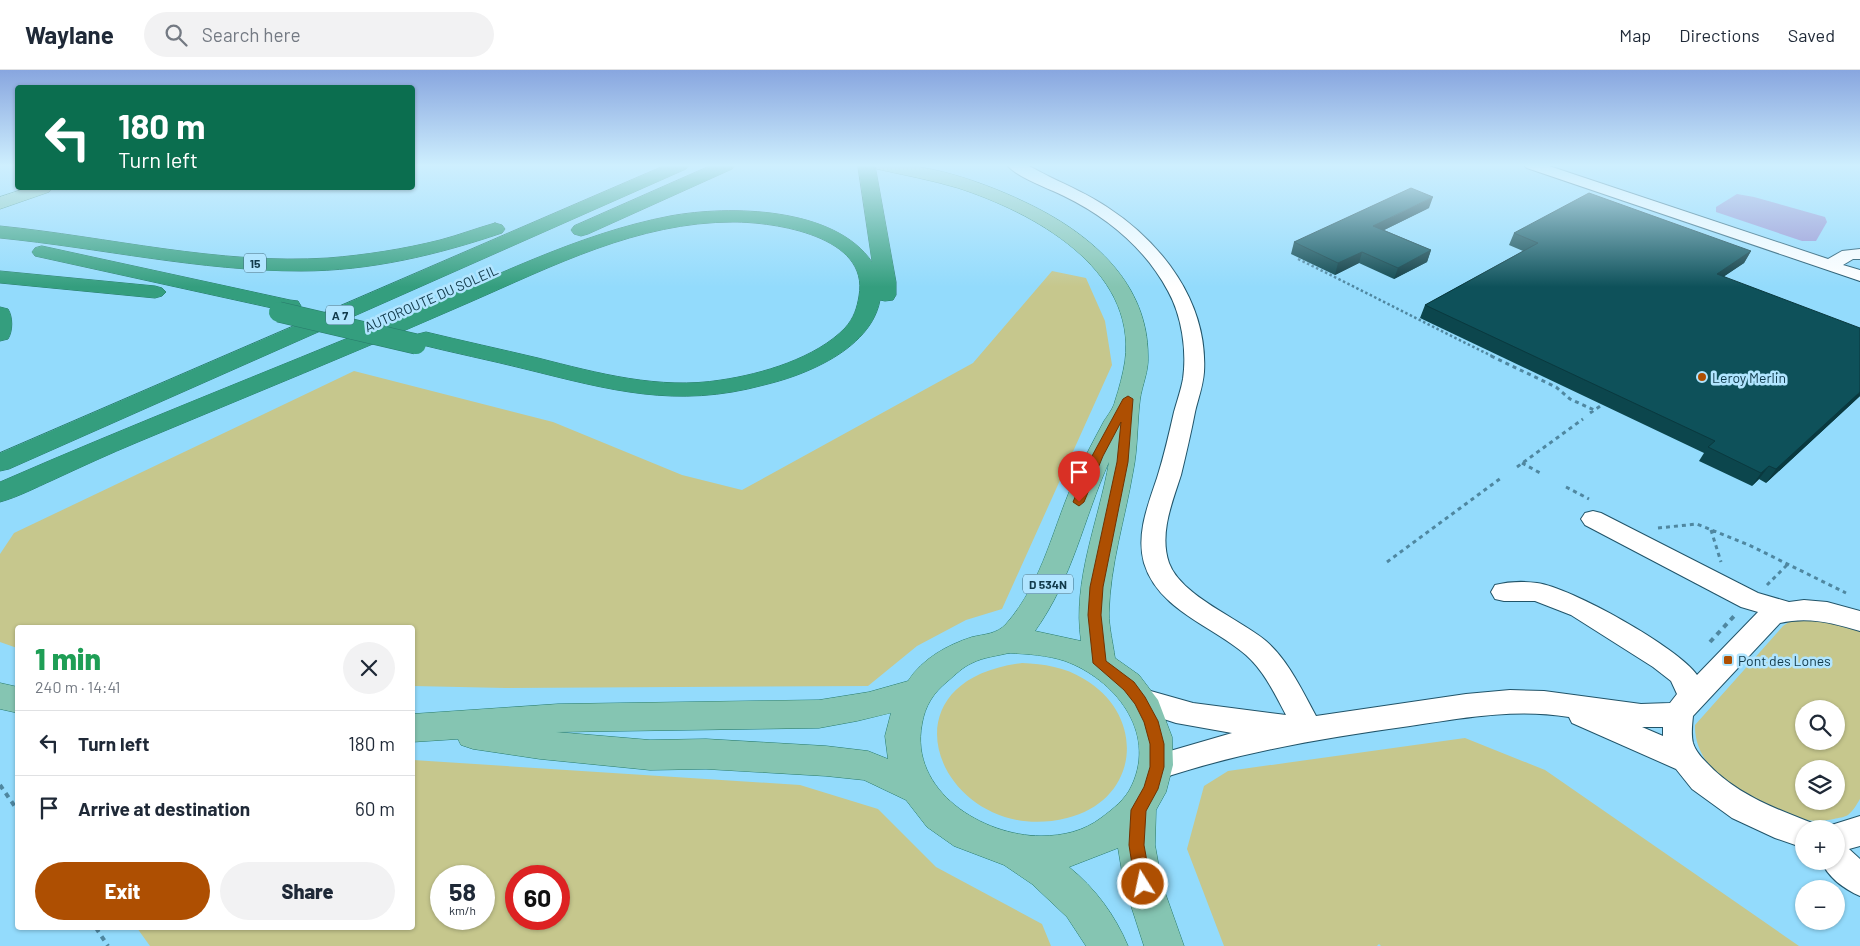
<!DOCTYPE html>
<meta charset="utf-8">
<style>
:root{--surface:#fff;--page:#f2f2f3;--text:#1f2937;--muted:#747a83;--line:#e0e1e3;--accent:#ae4f02}
body{margin:0;font-family:Barlow,sans-serif;background:var(--page);color:var(--text);height:100vh;display:flex;flex-direction:column;font-size:19px;white-space:nowrap}
*{box-sizing:border-box;margin:0}
p{font-size:16px;color:var(--muted)}
.icon{flex:none;width:28px;height:28px;fill:none;stroke:currentColor;stroke-width:2;stroke-linecap:round;stroke-linejoin:round}
.map{position:relative;flex:1;overflow:hidden}
.sheet{position:absolute;left:15px;top:555px;width:400px;height:305px;display:flex;flex-direction:column;background:var(--surface);border-radius:5px;box-shadow:0 1px 4px #0004}
.sheet>*{flex:none}
.banner{position:absolute;left:15px;top:15px;width:400px;height:105px;border-radius:5px;box-shadow:0 1px 4px #0004;background:#0b6e4f;color:#fff;overflow:hidden}
.tools{position:absolute;left:1795px;top:630px;display:grid;gap:10px}
.tools a{display:grid;place-items:center;width:50px;height:50px;border-radius:50%;background:var(--surface);box-shadow:0 1px 4px #0004;font-size:25px}
.speed{position:absolute;left:430px;top:795px;display:flex;gap:10px;font-size:25px;font-weight:700;text-align:center}
.speed>*{display:grid;place-content:center;width:65px;height:65px;border-radius:50%;background:var(--surface);box-shadow:0 1px 4px #0004;line-height:1}
.speed small{font-size:12px;font-weight:400}
.speed .limit{border:8px solid #d22;background:#fff;color:#111}
.pin{position:absolute;display:grid;place-items:center;width:42px;height:42px;color:#fff;margin:-51px -21px;border-radius:50% 50% 50% 0;rotate:-45deg;box-shadow:0 0 5px #0007}
.pin .icon{rotate:45deg}
.me{position:absolute;width:55px;margin:-28px;rotate:350deg;stroke-linejoin:round;filter:drop-shadow(0 0 4px #0008)}
.turn{display:flex;align-items:center;gap:18px;height:105px;padding:0 20px;font-size:22px}
.turn .icon{width:65px;height:65px;stroke-width:2.5}
.turn b{display:block;font-size:35px;line-height:42px}
.round{display:grid;place-items:center;flex:none;width:52px;height:52px;border-radius:26px;background:var(--page)}
.overview{display:flex;align-items:center;justify-content:space-between;height:85px;padding:0 20px}
h1{font-size:30px;font-weight:800;line-height:38px;color:#1e9e55}
.action{display:flex;gap:10px;margin-top:auto;padding:10px 20px}
.action a{flex:1;height:58px;border-radius:30px;background:var(--accent);color:#fff;font-size:20px;font-weight:800;line-height:58px;text-align:center}
.action a+a{background:var(--page);color:var(--text)}
ul{padding:0;list-style:none}
li{display:flex;align-items:center;gap:15px;height:65px;padding:0 20px;border-top:1px solid var(--line)}
li div{flex:1}
li b{display:block;font-size:19px}
li em{font-style:normal}
header{display:flex;align-items:center;gap:30px;box-sizing:border-box;height:70px;padding:0 25px;background:var(--surface);border-bottom:1px solid var(--line)}
header strong{font-size:24px}
nav{display:flex;gap:28px;margin-inline-start:auto;font-size:18px}
.search{width:350px;height:45px;background:var(--page);display:flex;align-items:center;gap:12px;box-sizing:border-box;padding:0 18px;border-radius:28px;color:var(--muted);font-size:19px}
.map>svg:first-child{display:block}
.green{fill:#c6c78d;fill-rule:evenodd}
.water{fill:#9891d1}
.lines{fill:none;stroke-linecap:round;stroke-linejoin:round}
.minor-casing{stroke:#215469;stroke-width:2}
.major-casing{stroke:#287b6c;stroke-width:1}
.highway-casing{stroke:#287b6c;stroke-width:1}
.path-far2{stroke:#4f87a0;stroke-width:2.5;stroke-dasharray:2.5 2.5;stroke-linecap:butt}
.path-far1{stroke:#4f87a0;stroke-width:3;stroke-dasharray:4 4;stroke-linecap:butt}
.path{stroke:#4f87a0;stroke-width:4;stroke-dasharray:5 5;stroke-linecap:butt}
.minor{fill:#fff;fill-rule:evenodd}
.major{fill:#85c5b2;fill-rule:evenodd}
.highway{fill:#349e7e;fill-rule:evenodd}
.highway-bridge-casing{stroke:#287b6c;stroke-width:21;stroke-linecap:butt}
.highway-bridge{stroke:#349e7e;stroke-width:20}
.wall{fill:#0c464d}
.shaded-wall{fill:#0a393f}
.building{fill:#0e515a;stroke:#0a393f}
.route{fill:#ae4f02;stroke:#713301}
.poi-dot{fill:#ae4f02;stroke:#b1e5ff;stroke-width:2}
.labels{text-anchor:middle;dominant-baseline:central;stroke-width:5;stroke-linejoin:round;paint-order:stroke}
.shield{fill:#b1e5ff;stroke:#416d81;stroke-width:1}
.shield-label{font-size:12px;font-weight:bold;fill:#113a4b}
.street-label{font-size:14px;fill:#113a4b;stroke:#b1e5ff}
.poi-label{font-size:14px;fill:#113a4b;stroke:#b1e5ff;text-anchor:start}
</style>
<header>
<strong>Waylane</strong>
<div class="search"><svg class="icon" aria-label="search" viewBox="0 0 24 24"><circle cx="10" cy="10" r="6"/><path d="M15 15l6 6"/></svg>Search here</div>
<nav><a>Map</a><a>Directions</a><a>Saved</a></nav>
</header>
<div class="map">
<svg width="1860" height="876" viewBox="0 0 1860 876">
<rect width="100%" height="100%" fill="#93dbfc"/>
<!-- green -->
<path class="green" d="M1052,201l34,7 19,43 7,44 -110,244 -36,11 -49,26 -49,40 -362,2 -93,-2 -1,-58h-394l-1,20 -17,-6v-88l14,-21 340,-162 199,51 129,53 60,15 231,-127z
M1799,549l26,1 35,10v169c-3,5 -7,12 -12,16 -3,2 -10,3 -14,4 -26,6 -48,-4 -70,-15 -32,-16 -70,-39 -69,-79l88,-99 6,-4zM1804,639h32v32h-32zM1804,699h32v32h-32z
M1022,593c22,1 43,4 62,16 63,37 56,121 -17,139 -122,31 -197,-136 -45,-155z
M1465,668l80,32 254,176h-418l-2,-2 -2,2h-153l-37,-97 17,-63 24,-15z
M413,690l387,25 78,24 58,58 106,57 9,22h-901l-13,-18h275zM484,806v43h-43v-43zM516,806h43v43h-43z"/>
<!-- water -->
<path class="water" d="M1737,124l17,3 71,20 2,5 -11,19h-14l-86,-29v-5z"/>
<g class="lines">
<!-- minor casing -->
<g class="minor-casing">
<path id="minor" d="M1007,95c6,-1 14,-2 19,0 8,3 16,8 24,12 19,9 39,18 57,30 55,36 101,95 97,165 -1,14 -6,27 -9,40 -4,21 -9,42 -14,63 -9,28 -22,59 -12,88 12,33 71,56 97,78 22,19 36,49 50,75l150,-22 44,-4 34,1 97,13 29,-1 7,-9 -6,-13 -18,-14 -82,-52 -36,-14h-31l-9,-2 -4,-7 4,-7c12,-3 28,-4 42,-2 33,4 142,65 160,92l61,-63 -17,-5 -156,-82 -4,-6 4,-6 8,-2 8,2 157,80 31,9 15,-2 23,2 33,9v20c-27,-8 -52,-15 -80,-8l-87,93c-1,9 -2,19 0,27 2,7 8,14 13,19 29,32 70,47 109,62l3,5h-14v19l-29,-10 -43,-20 -40,-29 -16,-20 -104,-46 -3,-6c-54,-9 -106,1 -159,9 -86,12 -171,26 -253,54l-11,-4 -4,-9 4,-9 86,-25 -56,-10 -46,-15 -4,-8 4,-8 10,-4 53,15 93,12c-11,-21 -22,-44 -40,-60 -33,-29 -88,-45 -102,-92 -8,-29 4,-58 13,-85 7,-22 12,-44 17,-66 3,-11 7,-22 9,-33 4,-28 -1,-63 -15,-88 -23,-43 -61,-74 -104,-95 -14,-7 -48,-19 -57,-31zM1642,657h21v9z
M1524,95h22l282,94 14,-8 18,-2v10h-7l-10,6 17,5v11l-333,-113z
M1860,746v30l-11,3 11,10v37c-16,-7 -32,-19 -39,-35h15v-32h-12l1,-2z"/>
</g>
<!-- major casing -->
<g class="major-casing">
<path id="major" d="M874,95c50,-5 115,19 159,41 60,30 115,78 115,150 1,15 -6,29 -8,44 -3,24 -2,48 -7,72 -8,47 -23,93 -24,141 0,15 4,30 6,45l24,17 19,25 14,37 1,28 -7,27 -10,18 -1,35 7,39 22,62h-40l-20,-62 -6,-36 -49,19c26,21 46,48 59,79h-42l-19,-29 -35,-33 -28,-19 -50,-19 -27,-19 -21,-27 -42,-20 -38,-4 -120,-7 -56,1 -110,-11 -67,-10 -12,-4 -3,-6 -46,3v-28l146,-10 261,-4 50,-8 39,-11c14,-22 39,-36 64,-44 13,-3 25,-3 34,-13 38,-43 47,-99 71,-150 8,-18 18,-36 27,-53 4,-6 10,-14 11,-20 4,-12 8,-27 10,-40 12,-93 -93,-149 -167,-173 -27,-8 -54,-13 -81,-19zM1109,392c-10,59 -37,118 -28,179l-46,-10c38,-53 48,-111 74,-169zM1009,583c19,1 38,2 56,8 49,18 92,70 67,124 -6,14 -19,24 -31,33 -17,13 -38,18 -60,18 -58,0 -132,-45 -119,-112 3,-18 11,-31 26,-43 8,-7 15,-14 24,-18 12,-6 25,-7 37,-10zM891,643l-6,23 3,23 -20,-8 -42,-5 -120,-7 -56,1 -94,-8 263,-4 38,-7z
M27,118h25l-3,4 -49,17v-12z
M0,613l18,4v26l-18,-4z"/>
</g>
<!-- highway casing -->
<g class="highway-casing">
<path id="highway" d="M666,95h23l-3,4 -677,300 -9,2v-18z
M712,95h23l-3,4 -144,65 -7,2 -7,-2 -3,-4 3,-4z
M858,95h17l21,117v13l-3,5 -8,1 -5,-1c-5,29 -31,50 -56,63 -19,10 -39,17 -60,22 -88,24 -154,5 -239,-16 -36,-9 -71,-16 -107,-25l-3,-5 3,-5 8,-2c37,9 74,17 112,26 59,15 122,32 183,22 41,-6 95,-22 124,-52 9,-10 12,-20 14,-32 11,-60 -84,-74 -126,-74 -95,0 -180,44 -265,81 -109,48 -220,93 -330,139 -29,12 -57,25 -85,38 -18,8 -35,17 -53,22v-20c133,-58 267,-110 401,-166 88,-36 175,-82 269,-100 60,-11 165,-9 202,46z
M495,153l7,2 3,4 -3,4c-65,22 -132,38 -201,38 -101,0 -201,-23 -301,-33v-12c109,11 219,39 328,32 38,-3 76,-9 112,-18 19,-5 37,-12 55,-17z
M42,176l248,54 8,1 3,5 -3,5 -8,1 -255,-56 -3,-4 3,-4z
M0,201l155,15 7,2 4,4 -4,4 -7,2 -155,-15z
M0,237l8,2c5,8 5,22 0,30l-8,2z"/>
</g>
<!-- path-far2 -->
<path class="path-far2" d="M1298,189c66,32 130,66 196,98"/>
<!-- path-far1 -->
<path class="path-far1" d="M1491,286l65,31 14,12 24,11
M1590,343l12,-8
M1522,393l20,11
M1517,397l66,-48
M1566,417l23,12
M1658,458l39,-4 52,21 97,48
M1711,460l10,32
M1387,492l114,-84
M1767,515l21,-21"/>
<!-- path -->
<path class="path" d="M1710,572l25,-27
M0,715l18,26
M96,858l12,18"/>
<!-- minor -->
<use href="#minor" class="minor"/>
<!-- major -->
<use href="#major" class="major"/>
<!-- highway -->
<use href="#highway" class="highway"/>
<!-- highway-bridge casing -->
<g class="highway-bridge-casing">
<path id="highway-bridge" d="M279,242l137,32"/>
</g>
<!-- highway-bridge -->
<use href="#highway-bridge" class="highway-bridge"/>
</g>
<!-- wall -->
<path class="wall" d="M1429,138l-45,22 47,20 -4,12 -33,17 -35,-16 -24,12 -44,-21 3,-12z
M1514,163l237,18 -7,12 -20,13 136,120 -94,87 -7,-4 -7,7 -53,-25 5,-8 -284,-135 5,-13 98,-54 -14,-6z"/>
<!-- shaded-wall -->
<path class="shaded-wall" d="M1433,127l-4,11 -59,29 3,-11z
M1431,180l-4,12 -33,17 4,-11z
M1751,181l-7,12 -34,23 7,-12z
M1362,182l-3,11 -24,12 3,-12z
M1860,322v4l-94,87 10,-14z
M1769,396l-10,13 -7,7 9,-13z"/>
<!-- building -->
<path class="building" d="M1411,118l22,9 -60,29 58,24 -33,18 -36,-16 -24,11 -44,-21z
M1589,123l162,58 -34,23 143,54v64l-84,77 -7,-3 -8,7 -53,-26 7,-6 -290,-136 113,-62 -24,-10z"/>
<!-- sky -->
<linearGradient id="sky" x2="0" y2="1"><stop stop-color="#88a6df"/><stop offset="0.44" stop-color="#ceeffe"/><stop offset="1" stop-color="#ceeffe" stop-opacity="0"/></linearGradient>
<rect width="1860" height="217" fill="url(#sky)"/>
<!-- route -->
<path class="route" d="M1128,326l5,3 -5,63 -25,125 -2,28 5,46 28,21 11,15 13,24 6,23v23l-6,22 -12,22 -2,34 7,39 -2,5 -6,2 -5,-2 -3,-5 -6,-39 2,-35 13,-23 6,-20v-23l-6,-22 -9,-18 -11,-14 -31,-27 -5,-48 2,-28 27,-125 4,-40 -18,34 -19,46 -5,4 -6,-4 19,-46 31,-57z"/>
<!-- markers -->
<g class="poi-dot">
<circle cx="1702" cy="307" r="5"/>
<rect x="1723" y="585" width="10" height="10" rx="2.5"/>
</g>
<g class="labels">
<!-- shield labels -->
<g class="shield">
<rect x="244" y="183.5" width="22" height="19" rx="4"/>
<rect x="326" y="235.5" width="28" height="19" rx="4"/>
<rect x="1023" y="504.5" width="50" height="19" rx="4"/>
</g>
<g class="shield-label">
<text x="255" y="193">15</text>
<text x="340" y="245">A 7</text>
<text x="1048" y="514">D 534N</text>
</g>
<!-- street labels -->
<g class="street-label">
<text transform="translate(431 228) rotate(-24)">AUTOROUTE DU SOLEIL</text>
</g>
<!-- poi labels -->
<g class="poi-label">
<text x="1712" y="307">Leroy Merlin</text>
<text x="1738" y="590">Pont des Lones</text>
</g>
</g>
</svg>
<div class="tools">
<a><svg class="icon" aria-label="search" viewBox="0 0 24 24"><circle cx="10" cy="10" r="6"/><path d="M15 15l6 6"/></svg></a>
<a><svg class="icon" aria-label="layers" viewBox="0 0 24 24"><path d="M12 4l9 5-9 5-9-5zM3 14l9 5 9-5"/></svg></a>
<a>+</a>
<a>−</a>
</div>
<div class="speed"><div>58<small>km/h</small></div><div class="limit">60</div></div>
<div class="pin" style="left:1079px;top:432px;background:#d93025"><svg class="icon" aria-label="arrive" viewBox="0 0 24 24"><path d="M6 21V4h12l-3 4 3 4H6"/></svg></div>
<svg class="me" style="left:1143px;top:814px" viewBox="-20 -20 40 40"><circle r="17" fill="#ae4f02" stroke="#fff" stroke-width="3"/><path d="M0-11L8 9 0 5-8 9z" fill="#fff"/></svg>
<div class="banner">
<div class="turn"><svg class="icon" aria-label="left" viewBox="0 0 24 24"><path d="M17 20v-9H6M10 6l-5 5 5 5"/></svg><div><b>180 m</b>Turn left</div></div>
</div>
<section class="sheet">
<div class="overview"><div><h1>1 min</h1><p>240 m · 14:41</p></div><a class="round"><svg class="icon" aria-label="close" viewBox="0 0 24 24"><path d="M6 6l12 12M18 6L6 18"/></svg></a></div>
<ul>
<li><svg class="icon" aria-label="left" viewBox="0 0 24 24"><path d="M17 20v-9H6M10 6l-5 5 5 5"/></svg><div><b>Turn left</b></div><em>180 m</em></li>
<li><svg class="icon" aria-label="arrive" viewBox="0 0 24 24"><path d="M6 21V4h12l-3 4 3 4H6"/></svg><div><b>Arrive at destination</b></div><em>60 m</em></li>
</ul>
<div class="action"><a>Exit</a><a>Share</a></div>
</section>
</div>
